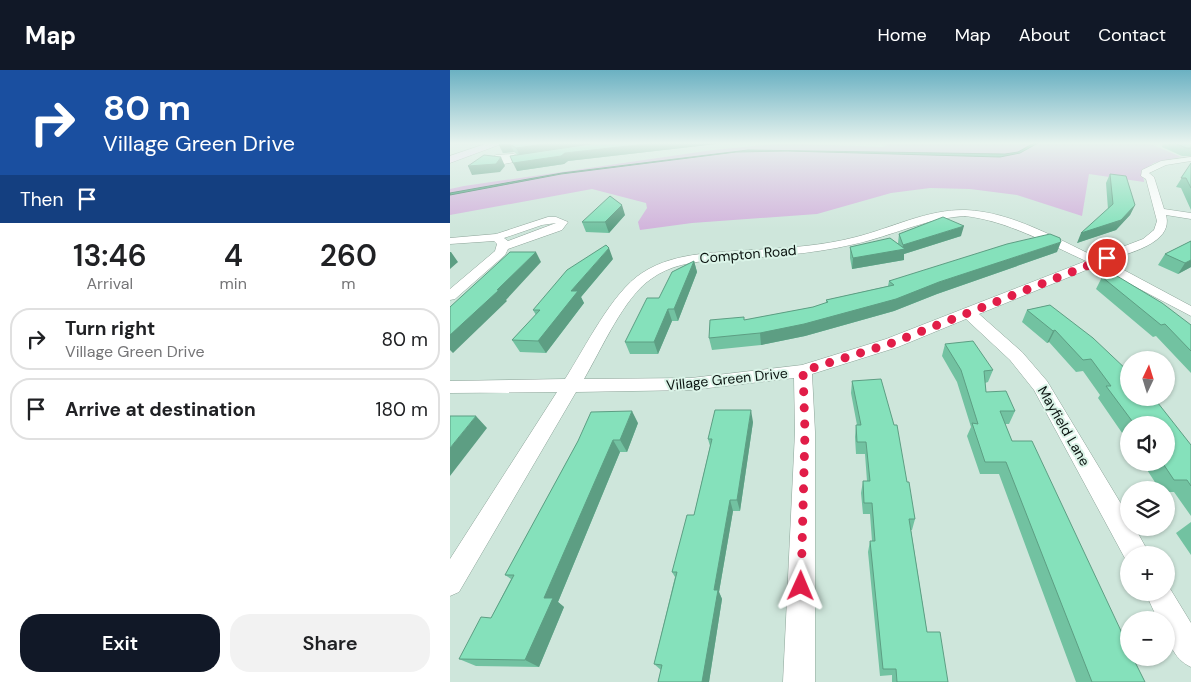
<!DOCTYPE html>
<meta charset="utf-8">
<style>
:root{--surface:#fff;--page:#f2f2f2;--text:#202124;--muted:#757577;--line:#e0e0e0;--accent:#111827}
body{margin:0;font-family:"DM Sans",sans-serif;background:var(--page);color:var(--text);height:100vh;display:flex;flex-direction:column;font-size:19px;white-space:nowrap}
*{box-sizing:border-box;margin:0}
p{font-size:16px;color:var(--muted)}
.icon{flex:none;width:28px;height:28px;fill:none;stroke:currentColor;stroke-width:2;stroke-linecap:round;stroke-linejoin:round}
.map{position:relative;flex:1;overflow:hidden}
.side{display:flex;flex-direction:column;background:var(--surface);width:450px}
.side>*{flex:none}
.banner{background:#1a4fa0;color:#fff;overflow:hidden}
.needle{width:32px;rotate:4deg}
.tools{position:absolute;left:670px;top:281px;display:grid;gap:10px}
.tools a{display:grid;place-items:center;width:55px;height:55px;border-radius:50%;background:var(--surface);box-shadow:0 1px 4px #0004;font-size:25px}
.pin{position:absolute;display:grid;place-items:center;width:42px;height:42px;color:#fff;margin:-21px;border:2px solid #fff;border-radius:50%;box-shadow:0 1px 5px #0007}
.me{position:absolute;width:55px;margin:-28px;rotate:1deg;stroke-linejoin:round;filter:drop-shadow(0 0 4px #0008)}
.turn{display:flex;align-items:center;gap:18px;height:105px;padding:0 20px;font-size:22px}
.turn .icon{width:65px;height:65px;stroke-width:2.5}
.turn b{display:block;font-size:35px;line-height:42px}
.then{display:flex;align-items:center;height:48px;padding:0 20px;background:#0003;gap:10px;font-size:19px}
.eta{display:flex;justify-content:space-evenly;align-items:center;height:85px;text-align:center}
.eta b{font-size:30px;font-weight:600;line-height:35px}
.cta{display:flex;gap:10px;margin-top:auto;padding:10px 20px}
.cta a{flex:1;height:58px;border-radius:20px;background:var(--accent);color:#fff;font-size:20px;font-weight:600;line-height:58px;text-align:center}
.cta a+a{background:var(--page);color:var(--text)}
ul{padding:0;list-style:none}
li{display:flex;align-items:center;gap:15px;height:62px;margin:0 10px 8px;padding:0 10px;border:2px solid var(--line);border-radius:20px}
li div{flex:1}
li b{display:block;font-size:19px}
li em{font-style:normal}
header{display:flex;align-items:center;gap:30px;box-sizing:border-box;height:70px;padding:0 25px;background:var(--accent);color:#fff}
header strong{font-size:24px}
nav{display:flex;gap:28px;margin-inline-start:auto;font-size:18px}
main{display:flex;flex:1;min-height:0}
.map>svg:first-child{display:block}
.green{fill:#d2b4dc}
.water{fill:#4fac88;stroke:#3a7e64}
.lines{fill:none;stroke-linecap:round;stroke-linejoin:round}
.minor-casing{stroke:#8ca398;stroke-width:1}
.secondary-casing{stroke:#8ca398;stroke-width:1}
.minor{fill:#fff;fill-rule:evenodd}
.secondary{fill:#f5dffc;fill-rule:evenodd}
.wall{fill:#72c2a1}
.shaded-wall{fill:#5d9e83}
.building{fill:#85e1bb;stroke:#5d9e83}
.route{stroke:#e11d48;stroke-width:9;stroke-dasharray:0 16.2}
.labels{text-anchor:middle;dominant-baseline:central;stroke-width:4;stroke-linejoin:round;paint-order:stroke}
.street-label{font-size:14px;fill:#0a120f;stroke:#dbf4e8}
</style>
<header>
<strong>Map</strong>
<nav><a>Home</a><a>Map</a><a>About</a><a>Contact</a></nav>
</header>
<main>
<section class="side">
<div class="banner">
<div class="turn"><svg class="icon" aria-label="right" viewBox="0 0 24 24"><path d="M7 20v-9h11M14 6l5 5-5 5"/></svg><div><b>80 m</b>Village Green Drive</div></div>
<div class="then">Then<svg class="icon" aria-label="arrive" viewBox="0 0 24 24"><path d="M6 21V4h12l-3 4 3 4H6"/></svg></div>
</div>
<div class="eta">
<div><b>13:46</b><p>Arrival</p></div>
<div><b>4</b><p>min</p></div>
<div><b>260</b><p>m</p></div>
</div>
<ul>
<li><svg class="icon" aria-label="right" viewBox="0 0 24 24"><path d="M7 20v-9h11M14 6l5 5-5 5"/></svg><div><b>Turn right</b><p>Village Green Drive</p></div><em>80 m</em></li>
<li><svg class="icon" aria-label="arrive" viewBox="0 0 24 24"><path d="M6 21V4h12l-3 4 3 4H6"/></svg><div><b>Arrive at destination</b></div><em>180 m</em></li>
</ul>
<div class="cta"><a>Exit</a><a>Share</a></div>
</section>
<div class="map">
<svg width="741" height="612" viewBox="0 0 741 612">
<rect width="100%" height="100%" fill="#cee6db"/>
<!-- green -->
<path class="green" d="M333,73l100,4 4,-2 -2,-2h306l-40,1 30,13 -27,6 -9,6 -2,4 1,9 -55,-8 -7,42 -65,-21 -47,-6 -40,-1 -39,5 -74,21 -125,9 -52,7 -2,-8 9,-14 -1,-5 -54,-14 -142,26v-26l14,-3 249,-36z"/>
<!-- water -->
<path class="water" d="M584,73h4l-18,10 -20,4 -212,-6 -52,1 -175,22 -111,21v-2l112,-20 186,-23 257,4 13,-2z"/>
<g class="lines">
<!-- minor casing -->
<g class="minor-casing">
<path id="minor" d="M64,84l4,3 17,-2 4,2 -40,8 -13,-4 10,-6z
M741,87v4l-25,4 -17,8 5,4 10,32 27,4v6l-25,-4c8,29 -39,38 -59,46l84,45v10l-95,-50 -117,48 43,38 25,29 82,136v11h6l15,27h-21l-1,9 -94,-174 -24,-30 -44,-41 -68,28 -86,27 3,58v250h-32l12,-250 -1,-54 -103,12 -115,2 -117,200 -9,4v-37l107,-167 -107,1v-12l115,-2c20,-31 47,-87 77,-106 32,-21 73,-20 109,-23 35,-2 71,-4 105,-13 36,-9 71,-28 110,-27 46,2 89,28 130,47l47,-18 11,-9 3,-9 -11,-42 -5,-3 1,-6 19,-9zM515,146c43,5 81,27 121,45l-200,78 -84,26 -111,13 -107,1c17,-29 40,-82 67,-100 19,-14 41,-17 64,-19 47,-3 94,-5 140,-16 37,-8 71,-26 110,-28z
M98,147h8l12,5 -6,8 -54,19 -3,6 -50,44 -5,1v-11l45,-38 2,-7 -3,-3 -44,3v-6l46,-4zM106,153l-48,18 -4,-3 38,-13z
M716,512l25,41v44c-18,-8 -25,-28 -25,-47h-8l-13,-28h21z"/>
</g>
<!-- secondary casing -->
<g class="secondary-casing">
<path id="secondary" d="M38,73h16l-54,20v-7z"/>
</g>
<!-- minor -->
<use href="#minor" class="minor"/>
<!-- secondary -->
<use href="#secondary" class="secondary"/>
</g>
<!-- wall -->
<path class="wall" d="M275,73l-157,18 -4,3 -47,7 1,-16 -4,-3 -11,1 -4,-8z
M713,73h28v13h-9l-20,-9z
M741,93v47l-10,-22 -5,-1z
M660,104l25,31 -5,10 -14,15 -39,13 31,-34 -2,-26z
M175,145l-16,18 -23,-1 -4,-10z
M449,164l62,2 -57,18v6l-52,9 -2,-11v-11l48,-4z
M741,171v26l-13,7 -20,-9 7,-11z
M607,182l-120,42 -43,17 -89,25 -44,9 -49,5 -3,-12 36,-18 68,-13 13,-4v-3l62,-14 1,-5z
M163,189l-32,38 3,6 -38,50 -26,-1 -8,-12 24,-25 -3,-5z
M244,191l3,11 -19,49h-6l-14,33h-28l-5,-12 34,-44z
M652,207l89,48v48l-35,-37 -3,1 -57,-48z
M600,235l141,140v71l-17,-24h-8v-2h-6l-18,-28h24v-37h-37v18l-31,-45 2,-3 -17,-24 -7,1 -27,-30 -2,1 -25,-21 5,-12z
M495,274l48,26 -5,12 -3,1 1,9 29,19 -6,13h-4l7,17 133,241h-69l-77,-208h-19l-13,-38 4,-9 -14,-45 -15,-26z
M402,311l55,101 8,37 -3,11h-1l16,102 21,50h-56v-7l-12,1 -12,-124 2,-11h2l-2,-27h-7l-2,-21 2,-12h4l-2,-27h-9l-1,-17 1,-12h1l-6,-32z
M303,352l-13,89h-7l-14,81 3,7 -13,83h-51l3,-12 -7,-6 21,-87 -3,-5 22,-57 16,-69 -2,-7z
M188,353l-11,29h-7l-62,150 6,5 -25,60 -63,-1 -17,-7 32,-41 20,-39 -6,-4 73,-134z
M741,452v33l-15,-22z"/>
<!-- shaded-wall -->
<path class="shaded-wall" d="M101,73h60l-91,13 -4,-8z
M205,73h70l-157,18 -4,3 -47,7 -4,-8 52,-10z
M60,74l4,8 -11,1 -4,-8z
M51,87l4,9 -5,6 -28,3 -4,-9z
M172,135l3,10 -16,18 -4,-11z
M685,135l-5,10 -14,15 -39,13 4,-10z
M514,156l-3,10 -57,18v6l-52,9 1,-11 49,-9 1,-4z
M611,172l-4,10 -120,42 -43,17 -89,25 -44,9 -1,-12 179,-51z
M159,178l4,11 -32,38 3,6 -38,50 -8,-12 33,-50z
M0,182h1l7,10 -8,7z
M86,182l5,10 -35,38 1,1 -54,52 -3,-3v-15z
M741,190v7l-13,7 7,-11z
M244,191l3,11 -19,49 -4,-12z
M218,239l4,12 -14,33 -4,-12z
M605,260l-6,12 -2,1 6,-12z
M301,340l2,12 -13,89 -3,-11z
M182,341l6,12 -11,29 -7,-12z
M26,346l11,12 -37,48v-28z
M163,370l7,12 -62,150 6,5 -25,60 -14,-7 19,-62z
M280,430l3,11 -14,81 3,7 -13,83h-7l12,-92z"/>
<!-- building -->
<path class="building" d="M51,73h50l-35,5 -6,-4 -11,1z
M147,73h58l-90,10 -4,3 -48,7 -3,-7z
M725,73h16v5h-5z
M34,85l17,2 -5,7 -28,2z
M741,93v25l-5,-10h-5z
M660,104l16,2 9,29 -14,15 -40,13 32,-29z
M160,126l12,9 -17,17h-23z
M493,147l21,9 -61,19 -4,-11z
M600,164l10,4 1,4 -122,40 -43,17 -92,25 -44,9 -51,5 1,-18 34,-3v3l69,-13 15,-5 -2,-2 68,-15 -5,-4 118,-37z
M440,168l15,11 -52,9 -3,-11z
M741,171v19l-6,3 -20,-9z
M156,175l3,3 -38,43h7l-40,50 -26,-1 28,-30h-7l34,-40z
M60,182h26l-39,38h2l-49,45v-28z
M244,191l-20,48h-6l-14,33h-29l22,-44h12l13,-26z
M657,200l55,33 29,22v26l-26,-27 -4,1 -59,-48z
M600,235l43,33 36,34v26h25l37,47v41l-4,-6h-13l-12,-18h4v-37h-31l-29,-39h5l-20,-27 -8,1 -28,-30 -2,1 -26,-21z
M523,271l20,29 -9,1 2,21 20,-1 9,20h-15l12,30h20l97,207v10h4l12,24h-53l-86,-220h-21l-13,-39 6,1 -17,-54 -16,-26z
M431,309l13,46h3l10,57h2l6,37h-6l18,113h13l8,50h-51l-1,-13h-13l-13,-128h5l-3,-38h-8l-1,-22h7l-4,-39h-9l-1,-17h5l-9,-44z
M265,340h36l-14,90h-7l-16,90h4l-16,92h-44l4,-17 -8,-1 23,-92h-5l15,-57h7l18,-76h-4z
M182,341l-12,29h-7l-69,158h9l-28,62 -66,-1 22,-42 10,1 23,-43h-9l73,-134 13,-29z
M0,346h26l-26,32z"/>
<!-- sky -->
<linearGradient id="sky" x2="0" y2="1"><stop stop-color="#6bb1c2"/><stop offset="0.46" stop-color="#e9f4ef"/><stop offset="1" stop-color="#e9f4ef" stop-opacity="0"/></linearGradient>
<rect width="741" height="159" fill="url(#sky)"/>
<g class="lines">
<!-- route -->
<path class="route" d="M351,516l4,-154 -2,-61 89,-28 215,-85"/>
</g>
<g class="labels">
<!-- street labels -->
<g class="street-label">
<text transform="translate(298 184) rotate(-5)">Compton Road</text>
<text transform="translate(277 309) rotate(-6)">Village Green Drive</text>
<text transform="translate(614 356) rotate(60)">Mayfield Lane</text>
</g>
</g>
</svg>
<div class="tools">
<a><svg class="needle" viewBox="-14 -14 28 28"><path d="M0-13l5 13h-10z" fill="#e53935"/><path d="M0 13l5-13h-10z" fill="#757577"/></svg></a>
<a><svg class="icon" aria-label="sound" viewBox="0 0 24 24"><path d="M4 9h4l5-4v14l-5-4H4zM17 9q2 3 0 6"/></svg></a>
<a><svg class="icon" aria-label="layers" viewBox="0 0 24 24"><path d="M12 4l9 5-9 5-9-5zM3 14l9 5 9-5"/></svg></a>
<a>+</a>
<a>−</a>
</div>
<div class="pin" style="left:657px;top:188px;background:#d93025"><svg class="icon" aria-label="arrive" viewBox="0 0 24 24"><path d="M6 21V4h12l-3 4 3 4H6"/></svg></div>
<svg class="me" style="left:351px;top:516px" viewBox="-20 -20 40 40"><path d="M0-17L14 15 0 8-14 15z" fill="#e11d48" stroke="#fff" stroke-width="4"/></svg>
</div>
</main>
